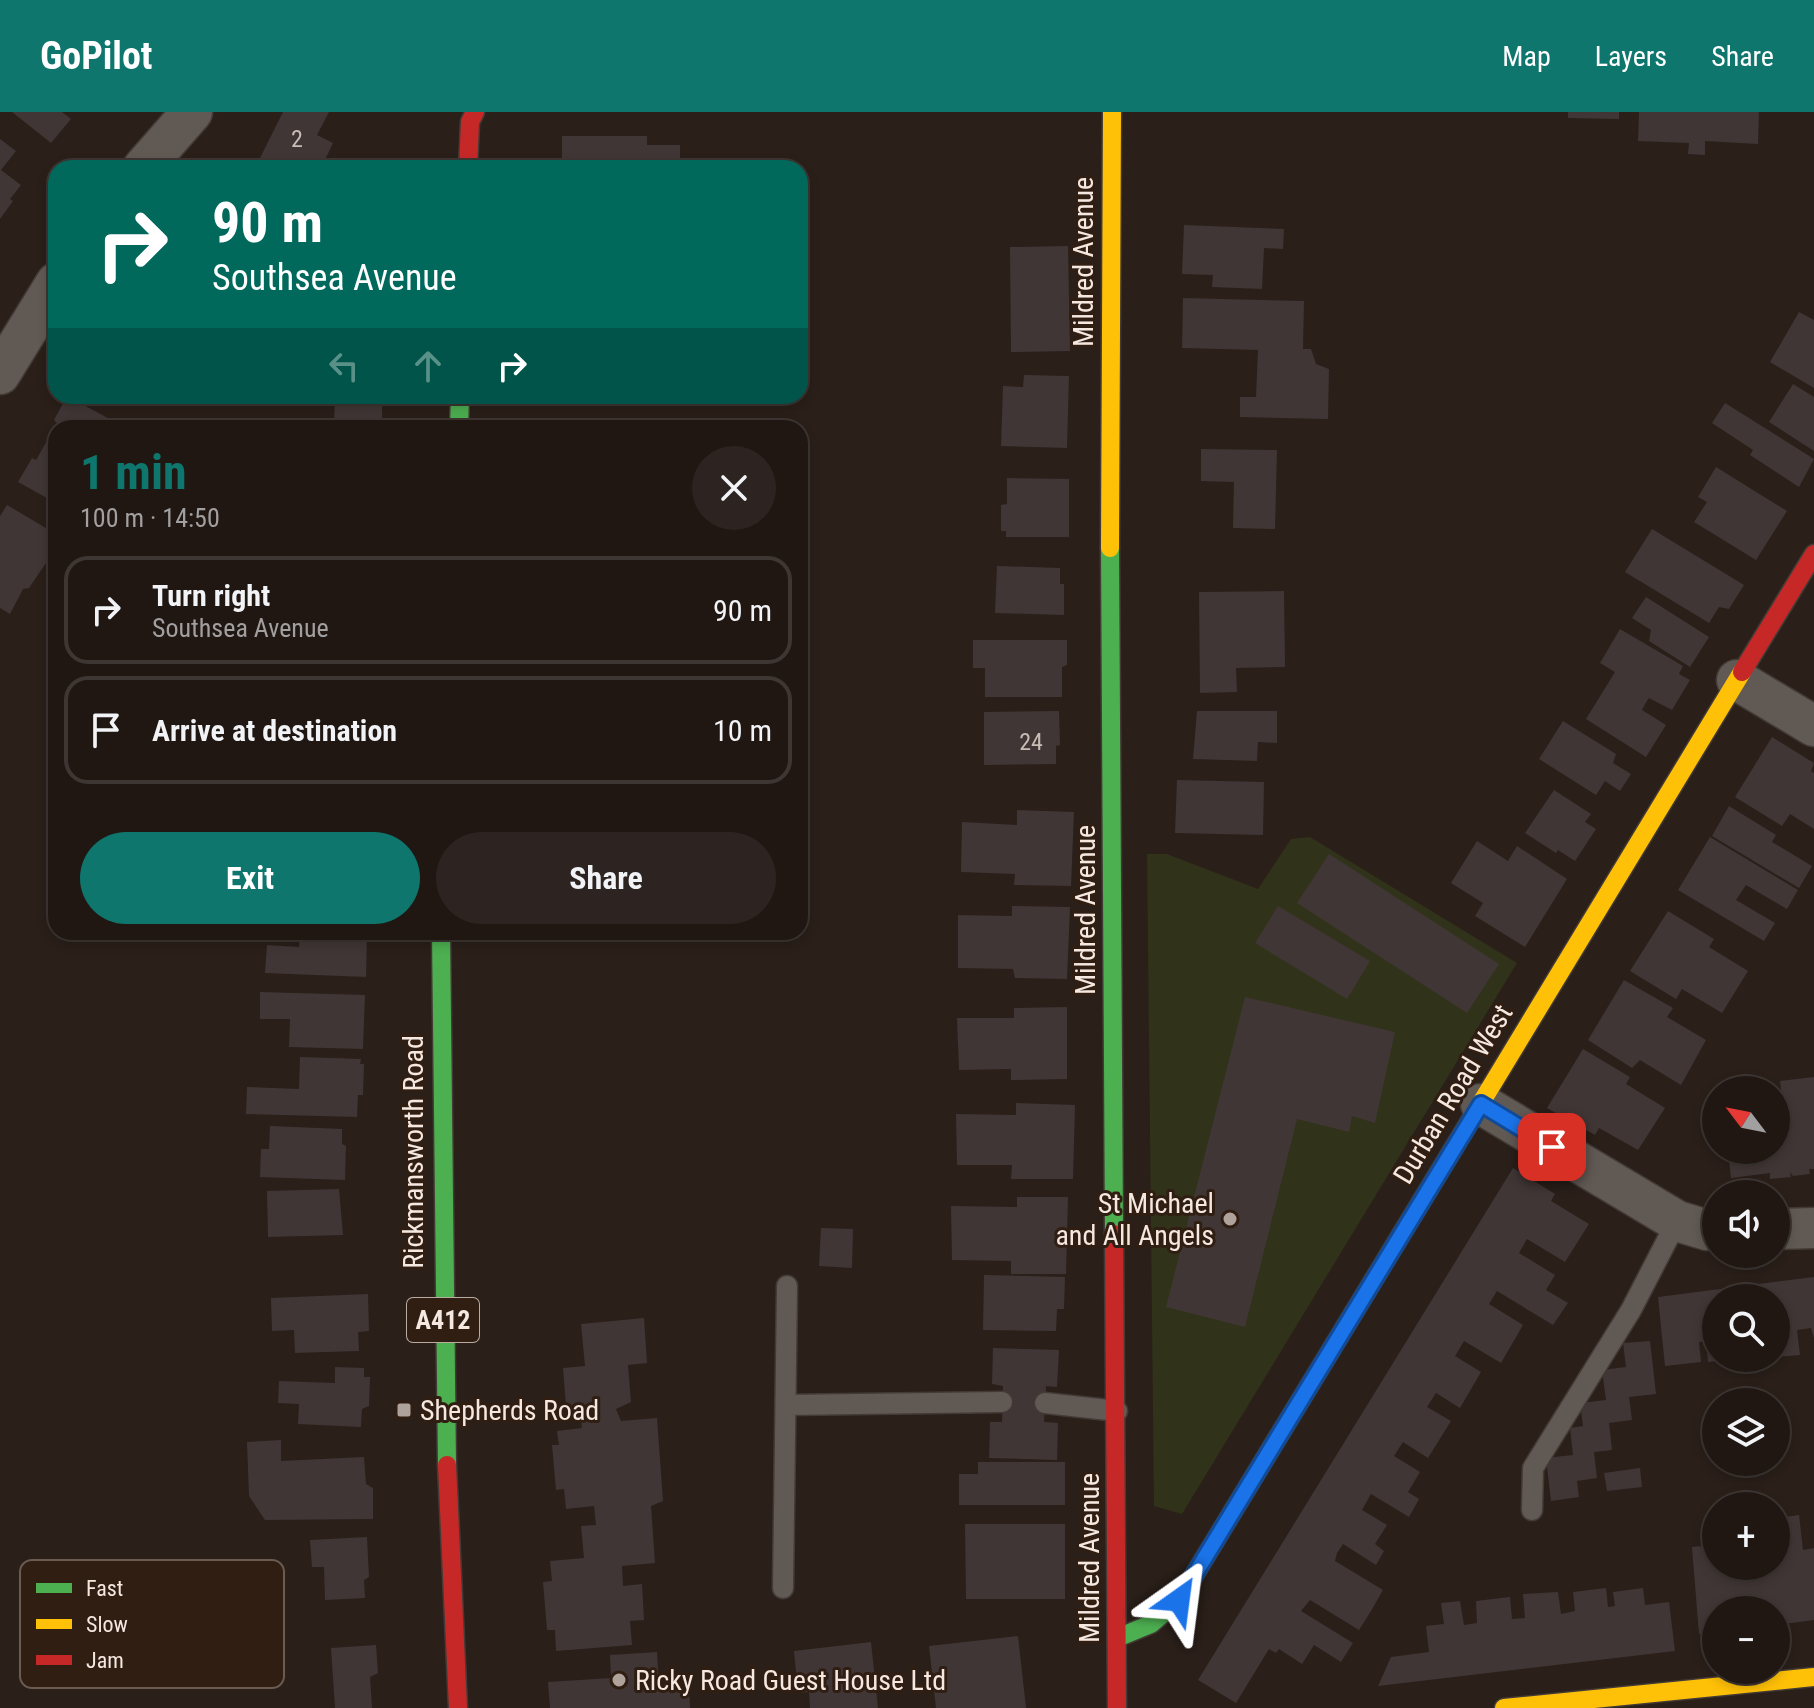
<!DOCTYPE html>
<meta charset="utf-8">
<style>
:root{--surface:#201713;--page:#2d2421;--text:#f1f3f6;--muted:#a29fa0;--line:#3d3633;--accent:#0f766e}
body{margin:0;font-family:"Roboto Condensed",sans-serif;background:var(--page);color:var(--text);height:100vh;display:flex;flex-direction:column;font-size:30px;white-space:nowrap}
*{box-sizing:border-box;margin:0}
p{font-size:26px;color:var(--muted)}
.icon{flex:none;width:44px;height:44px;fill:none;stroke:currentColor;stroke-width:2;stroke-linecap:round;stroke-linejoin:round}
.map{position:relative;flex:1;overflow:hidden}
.side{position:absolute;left:48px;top:308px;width:760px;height:520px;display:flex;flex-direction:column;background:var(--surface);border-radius:24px;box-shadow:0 4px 12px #0003,0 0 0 2px var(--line)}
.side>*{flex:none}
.top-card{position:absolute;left:48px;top:48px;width:760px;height:244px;border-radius:24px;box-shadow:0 4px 12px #0003,0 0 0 2px var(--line);background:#00695c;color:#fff;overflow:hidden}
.needle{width:52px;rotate:302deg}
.tools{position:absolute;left:1702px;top:964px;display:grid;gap:16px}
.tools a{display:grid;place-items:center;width:88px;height:88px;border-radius:50%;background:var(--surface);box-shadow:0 4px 12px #0003,0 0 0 2px var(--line);font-size:40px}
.pin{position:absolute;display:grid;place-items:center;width:68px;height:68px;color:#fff;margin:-34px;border-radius:16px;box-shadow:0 4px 12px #0006}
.me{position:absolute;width:88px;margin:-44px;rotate:31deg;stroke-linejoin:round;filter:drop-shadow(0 0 6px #0008)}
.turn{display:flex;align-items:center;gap:28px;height:168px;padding:0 32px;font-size:36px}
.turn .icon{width:104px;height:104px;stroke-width:2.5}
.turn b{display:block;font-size:56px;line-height:68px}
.lanes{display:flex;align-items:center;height:76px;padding:0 32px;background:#0003;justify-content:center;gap:40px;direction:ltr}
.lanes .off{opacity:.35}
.round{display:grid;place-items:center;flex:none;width:84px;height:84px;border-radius:42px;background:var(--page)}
.overview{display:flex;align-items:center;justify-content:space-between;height:136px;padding:0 32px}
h1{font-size:48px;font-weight:700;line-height:60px;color:var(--accent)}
.action{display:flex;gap:16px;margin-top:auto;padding:16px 32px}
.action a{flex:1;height:92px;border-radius:48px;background:var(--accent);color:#fff;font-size:32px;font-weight:700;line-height:92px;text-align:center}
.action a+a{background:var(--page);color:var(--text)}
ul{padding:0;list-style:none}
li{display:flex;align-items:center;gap:24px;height:108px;margin:0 16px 12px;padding:0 16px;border:4px solid var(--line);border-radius:24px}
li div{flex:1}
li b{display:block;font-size:30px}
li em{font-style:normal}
header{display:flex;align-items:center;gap:48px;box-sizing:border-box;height:112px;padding:0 40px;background:var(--accent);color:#fff}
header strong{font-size:38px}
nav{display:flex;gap:44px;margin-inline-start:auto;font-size:28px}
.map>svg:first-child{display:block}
.green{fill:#303219}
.building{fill:#403635}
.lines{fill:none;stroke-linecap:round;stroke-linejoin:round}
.lane-casing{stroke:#433a35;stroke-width:23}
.street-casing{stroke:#433a35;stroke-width:43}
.fast-casing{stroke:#433a35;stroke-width:21}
.slow-casing{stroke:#433a35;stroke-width:21}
.jam-casing{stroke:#433a35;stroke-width:21}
.lane{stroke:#615954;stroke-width:20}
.street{stroke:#615954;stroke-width:40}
.fast{stroke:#4caf50;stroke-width:18}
.slow{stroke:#ffc107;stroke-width:18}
.jam{stroke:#c62828;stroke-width:18}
.route-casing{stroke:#114b97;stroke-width:20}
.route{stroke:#1a73e8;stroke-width:14}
.poi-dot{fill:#aea29a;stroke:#301e13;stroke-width:3}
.labels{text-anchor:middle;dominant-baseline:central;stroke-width:6;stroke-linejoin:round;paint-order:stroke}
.number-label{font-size:24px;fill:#c8bcb5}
.shield{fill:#301e13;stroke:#baaba2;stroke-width:2}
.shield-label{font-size:26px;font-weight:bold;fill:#f5e8e0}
.street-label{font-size:28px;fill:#f5e8e0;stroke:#301e13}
.poi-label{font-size:28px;fill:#f5e8e0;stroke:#301e13;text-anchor:start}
.key{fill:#301e13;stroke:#6b5b50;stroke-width:2}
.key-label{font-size:22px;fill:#f5e8e0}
</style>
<header>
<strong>GoPilot</strong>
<nav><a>Map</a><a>Layers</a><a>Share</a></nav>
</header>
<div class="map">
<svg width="1814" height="1596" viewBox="0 0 1814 1596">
<rect width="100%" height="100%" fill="#2a1f19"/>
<!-- green -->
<path class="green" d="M1310,725l207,126 -335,551 -28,-8 -7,-652h20l91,35 33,-50z"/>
<!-- building -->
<path class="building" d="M12,0h50l9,7 -20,24z
M283,0h46l-12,23 16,8 -12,25h-66z
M1568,0h51v7l-51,-1z
M1639,0h120l-1,32 -53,-3v14l-17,-1 1,-11 -51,-2z
M562,24h85v9h33v23h-118z
M0,27l16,12 -15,19 20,15 -11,14 3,2 -13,18z
M1184,113l100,4 -1,20 -19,-1 -2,41 -50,-2 1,-12 -31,-1z
M1068,134l2,105 -59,1 -1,-105z
M1183,186l121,3 -1,48h8l5,15 13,5 -1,50 -88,-2v-20h16l2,-47 -76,-2z
M1799,200l15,8v68l-44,-26z
M1024,263l45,1 -2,72 -66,-2 2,-60 20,1z
M1793,272l21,13v54l-45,-29z
M67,284l50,27 -2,5h-59v75l-38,-21 14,-24 4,2 21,-37 -3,-3z
M335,284h47v32h-48z
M1725,291l89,56 -15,28 -49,-32 3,-5 -41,-27z
M1201,337l76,1 -2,79 -42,-1 1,-46 -33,-1z
M1716,355l71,44 -31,49 -62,-38 13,-20 -9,-5z
M1007,366l62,1v58h-63v-6h-5v-26l6,-1z
M7,393l49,29 -9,19 3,4 -21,31 -6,1 -13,25 -10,-6v-92z
M1652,417l92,56 -15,24 -10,-2 -10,16 -84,-51z
M997,454l63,2v16h4v31l-69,-2z
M1284,479l1,76 -49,1 1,24 -37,1 -1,-101z
M1646,485l63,40 -19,30 -41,-26 2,-11 -19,-12z
M1620,517l63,37 -4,8 11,6 -18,30 -23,-12 -4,6 -3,6 24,15 -20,32 -60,-38 29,-47 -15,-9z
M973,528h94v25l-5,2v30h-77v-29h-12z
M1059,599l1,34 -4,1v18l-72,1v-53z
M1197,599h80v32l-19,-1 -1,19 -64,-2z
M1563,609l53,33 -3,9 18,11 -11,17 -15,-10 -9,14 -57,-36z
M1772,625l42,26 -3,8 3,2v56l-24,-15 -8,12 -47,-29z
M1177,668l87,2 -1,53 -88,-2z
M1554,678l37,24 -6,8 11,7 -21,32 -17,-11 -2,3 -31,-20z
M1729,694l47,29 -4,7 40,24 -13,22 -87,-52z
M1017,698l57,2 -3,74 -57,-1 1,-11 -54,-2 1,-50 55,3z
M1710,725l88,53 -11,19 -41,-24 -10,15 39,23 -11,18 -86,-51z
M1477,729l31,20 9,-15 50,33 -42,68 -50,-31 8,-13 -32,-20z
M1329,742l170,110 -32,49 -170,-110z
M1012,794l58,1 -3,72 -52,-1 -2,-9 -55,-1v-53l54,1z
M1278,794l92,55 -23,38 -92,-56z
M1668,799l46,28 -5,8 39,24 -26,42 -40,-24 -6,10 -46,-28z
M300,820h67l-1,45 -101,-4 2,-28 32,2z
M1624,868l49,28 -6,9 39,23 -25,45 -41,-25 -8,8 -44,-28z
M260,880l105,3 -2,54 -74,-2 1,-28h-30z
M1245,885l150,35 -20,91 -23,-7 -3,16 -52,-13 -52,208 -79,-20z
M1067,895v72l-56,1v-11l-52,1 -2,-52h57v-10z
M1583,937l47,28 -4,7 39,24 -27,42 -39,-22 -4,7 -48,-27z
M300,945l61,2 -1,5h4l-1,31h-5l-1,22 -111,-3 1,-27 52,2z
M1814,965v92h-5l1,5 -17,2 -3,-4 1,5 -21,2v-6l-39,5 -3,-28h48v-10l11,-1 -7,-58z
M1016,991l59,2 -2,74h-62l1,-14h-55l-1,-51 60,1z
M270,1014l72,3v15l4,2 -1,34 -85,-3 1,-28h8z
M1513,1056l42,26 -4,7 38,23 -24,38 -38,-23 -8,14 36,22 -9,15 22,13 -15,22 -56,-34 -8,13 34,21 -22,38 -37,-22 -9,15 26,16 -21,36 -24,-15 -9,14 24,14 -23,37 -25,-16 -9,14 26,16 -12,20 11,7 -10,18 -38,-23 -9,16 25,15 -12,19 9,7 -8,14 -33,-21 -6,9 -2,8 48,29 -12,21 -12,19 -49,-30 -9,11 52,32 -12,19 -27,-17 -12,19 -23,-15 -3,4 -7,-4 -33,54 -38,-23z
M339,1077l4,46 -75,2 -1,-46z
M1017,1085h51l-2,77h-55v-13l-59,-1 -1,-54 66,1z
M821,1116l32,1 -1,39 -33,-2z
M984,1163l81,2 -1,32h-7l-1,22 -73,-1z
M1814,1165v61l-3,-10 -14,2 3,25 -24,2v-59h-60v60h15v2l-23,2 -2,-21 -7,1 2,20 -36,4 -7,-69z
M368,1182l1,37 -11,1 1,19 -64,2 -1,-23 -22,1 -1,-33z
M644,1206l3,45 -19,2 3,37 -15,7 5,12 36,-3 6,83 -12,5 4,57 -33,3 1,20 19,-2 2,36 -14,1 2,24 -76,6 -1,-21h-8l-4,-48 9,-1 -2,-20 34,-3 -3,-32 15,-1 -2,-19 -28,3 -2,-20 -8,1 -4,-45h7l-2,-14 25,-3 -3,-23 -13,1 -3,-38 22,-2 -4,-42z
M1650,1229l6,53 -27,3 3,23 -23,3 3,27 -18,2 3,26 -20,3 2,16 -28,4 -5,-43 27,-3 -3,-27 13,-2 -3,-23 26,-3 -4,-30 24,-3 -3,-24z
M993,1236l66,2 -2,37 -11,-1 -2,36 14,1 -1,37 -68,-2 1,-36h12l1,-36 -11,-2z
M335,1255l29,1v9h6l-1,29 -7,3 -1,18 -63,-3 1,-20 -21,-1 1,-22 56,2z
M281,1328v21l83,-4 2,27 7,4v31l-108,1 -16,-24 -2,-54z
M978,1350h87v43h-106v-31h19z
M1640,1356l2,19 -35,4 -3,-18z
M1799,1403l4,35 11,-2v72l-38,5v-15h-60v23l-17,1 -7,-87 20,-2 4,-12v33h60l2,-48z
M965,1412h100v75h-99z
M367,1425l2,40 -5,3 1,18 -40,2 -1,-33h-12l-2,-27z
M1606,1476l2,19 7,-1 -2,-14 30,-4 2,17 24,-3 6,49 -297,35 13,-29 38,-5 -3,-26 18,-2 -3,-21 19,-2 4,24 13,-2 -1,-22 34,-4 2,22 13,-1 -2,-24 35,-2 3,22 14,-3 -2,-19z
M1018,1524l8,72h-90l-7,-62z
M871,1530l7,66h-68l-1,-16 -11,1 -4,-42z
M376,1533l2,28 -8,4 2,31h-37l-4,-60z
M657,1540l2,35 30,-2 1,23h-140l-2,-26 63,-4 -1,-23z"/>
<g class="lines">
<!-- lane casing -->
<g class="lane-casing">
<path id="lane" d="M1045,1291l72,8
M786,1293l216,-3
M1532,1398l1,-42 98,-158 46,-89
M783,1476l4,-302"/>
</g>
<!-- street casing -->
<g class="street-casing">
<path id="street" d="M143,56l49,-56
M0,262l56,-91
M1737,568l77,46
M1481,992l196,117 30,9h9
M1776,1117l38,-1"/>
</g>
<!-- fast casing -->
<g class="fast-casing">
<path id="fast" d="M459,316l1,-32
M1110,436l4,686
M441,820l6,533
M1117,1526l34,-14 28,-24 242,-398"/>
</g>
<!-- slow casing -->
<g class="slow-casing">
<path id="slow" d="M1110,436l2,-436
M1421,1090l321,-530
M1504,1596l310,-31"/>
</g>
<!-- jam casing -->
<g class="jam-casing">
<path id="jam" d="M468,56l2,-46 5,-10
M1742,560l72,-118
M1114,1122l3,474
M447,1353l11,243"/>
</g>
<!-- lane -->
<use href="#lane" class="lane"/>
<!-- street -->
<use href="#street" class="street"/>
<!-- fast -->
<use href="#fast" class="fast"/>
<!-- slow -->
<use href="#slow" class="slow"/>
<!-- jam -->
<use href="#jam" class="jam"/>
</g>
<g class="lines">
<!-- route casing -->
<g class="route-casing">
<path id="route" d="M1179,1488l302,-496 71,43"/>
</g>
<!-- route -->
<use href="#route" class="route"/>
</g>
<!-- markers -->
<g class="poi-dot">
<circle cx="1230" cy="1107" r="8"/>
<rect x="396" y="1290" width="16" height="16" rx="4"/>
<circle cx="619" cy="1568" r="8"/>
</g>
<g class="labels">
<!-- number labels -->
<g class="number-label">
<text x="297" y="27">2</text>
<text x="1031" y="630">24</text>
</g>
<!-- shield labels -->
<rect class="shield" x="407" y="1186" width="72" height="44" rx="6"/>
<g class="shield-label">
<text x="443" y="1208">A412</text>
</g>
<!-- street labels -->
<g class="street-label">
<text transform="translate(1083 150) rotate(-90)">Mildred Avenue</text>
<text transform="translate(1085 798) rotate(-90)">Mildred Avenue</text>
<text transform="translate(1453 982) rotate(-59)">Durban Road West</text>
<text transform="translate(413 1040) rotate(-90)">Rickmansworth Road</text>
<text transform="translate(1089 1446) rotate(-90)">Mildred Avenue</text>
</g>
<!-- poi labels -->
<g class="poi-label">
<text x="1214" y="1091" text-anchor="end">St Michael<tspan x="1214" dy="32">and All Angels</tspan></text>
<text x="420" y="1298">Shepherds Road</text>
<text x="635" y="1568">Ricky Road Guest House Ltd</text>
</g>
</g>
<!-- legend -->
<rect x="20" y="1448" width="264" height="128" rx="12" class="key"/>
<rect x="36" y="1471" width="36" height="10" fill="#4caf50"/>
<rect x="36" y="1507" width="36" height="10" fill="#ffc107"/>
<rect x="36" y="1543" width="36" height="10" fill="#c62828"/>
<g class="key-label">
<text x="86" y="1484">Fast</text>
<text x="86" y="1520">Slow</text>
<text x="86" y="1556">Jam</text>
</g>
</svg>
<div class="tools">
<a><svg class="needle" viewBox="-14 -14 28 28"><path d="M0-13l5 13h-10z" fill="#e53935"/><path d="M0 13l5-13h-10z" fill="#a29fa0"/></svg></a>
<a><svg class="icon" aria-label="sound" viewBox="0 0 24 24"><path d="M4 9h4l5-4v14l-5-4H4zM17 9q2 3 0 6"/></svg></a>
<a><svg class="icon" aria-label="search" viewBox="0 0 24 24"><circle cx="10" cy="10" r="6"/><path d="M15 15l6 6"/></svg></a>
<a><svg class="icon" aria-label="layers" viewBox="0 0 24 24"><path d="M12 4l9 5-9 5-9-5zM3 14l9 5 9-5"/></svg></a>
<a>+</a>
<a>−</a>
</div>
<div class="pin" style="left:1552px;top:1035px;background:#d93025"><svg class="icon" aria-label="arrive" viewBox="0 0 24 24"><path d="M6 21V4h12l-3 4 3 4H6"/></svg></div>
<svg class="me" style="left:1179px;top:1488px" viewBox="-20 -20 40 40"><path d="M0-17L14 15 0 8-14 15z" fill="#1a73e8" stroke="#fff" stroke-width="4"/></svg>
<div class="top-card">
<div class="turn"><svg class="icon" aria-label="right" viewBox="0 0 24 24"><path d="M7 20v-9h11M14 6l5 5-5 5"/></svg><div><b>90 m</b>Southsea Avenue</div></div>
<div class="lanes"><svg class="icon off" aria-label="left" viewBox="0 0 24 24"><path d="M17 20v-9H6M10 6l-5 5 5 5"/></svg><svg class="icon off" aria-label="ahead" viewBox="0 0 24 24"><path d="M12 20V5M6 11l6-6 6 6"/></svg><svg class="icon" aria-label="right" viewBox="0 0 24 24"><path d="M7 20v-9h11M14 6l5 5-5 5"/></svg></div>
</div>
<section class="side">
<div class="overview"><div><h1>1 min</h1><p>100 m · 14:50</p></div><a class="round"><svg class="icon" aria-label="close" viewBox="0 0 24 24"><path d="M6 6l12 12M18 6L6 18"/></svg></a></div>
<ul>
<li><svg class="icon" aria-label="right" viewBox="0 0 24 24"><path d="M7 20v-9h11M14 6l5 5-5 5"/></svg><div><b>Turn right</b><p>Southsea Avenue</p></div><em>90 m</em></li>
<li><svg class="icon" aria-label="arrive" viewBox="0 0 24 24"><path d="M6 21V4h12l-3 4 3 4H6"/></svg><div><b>Arrive at destination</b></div><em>10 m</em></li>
</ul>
<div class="action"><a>Exit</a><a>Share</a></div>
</section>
</div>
